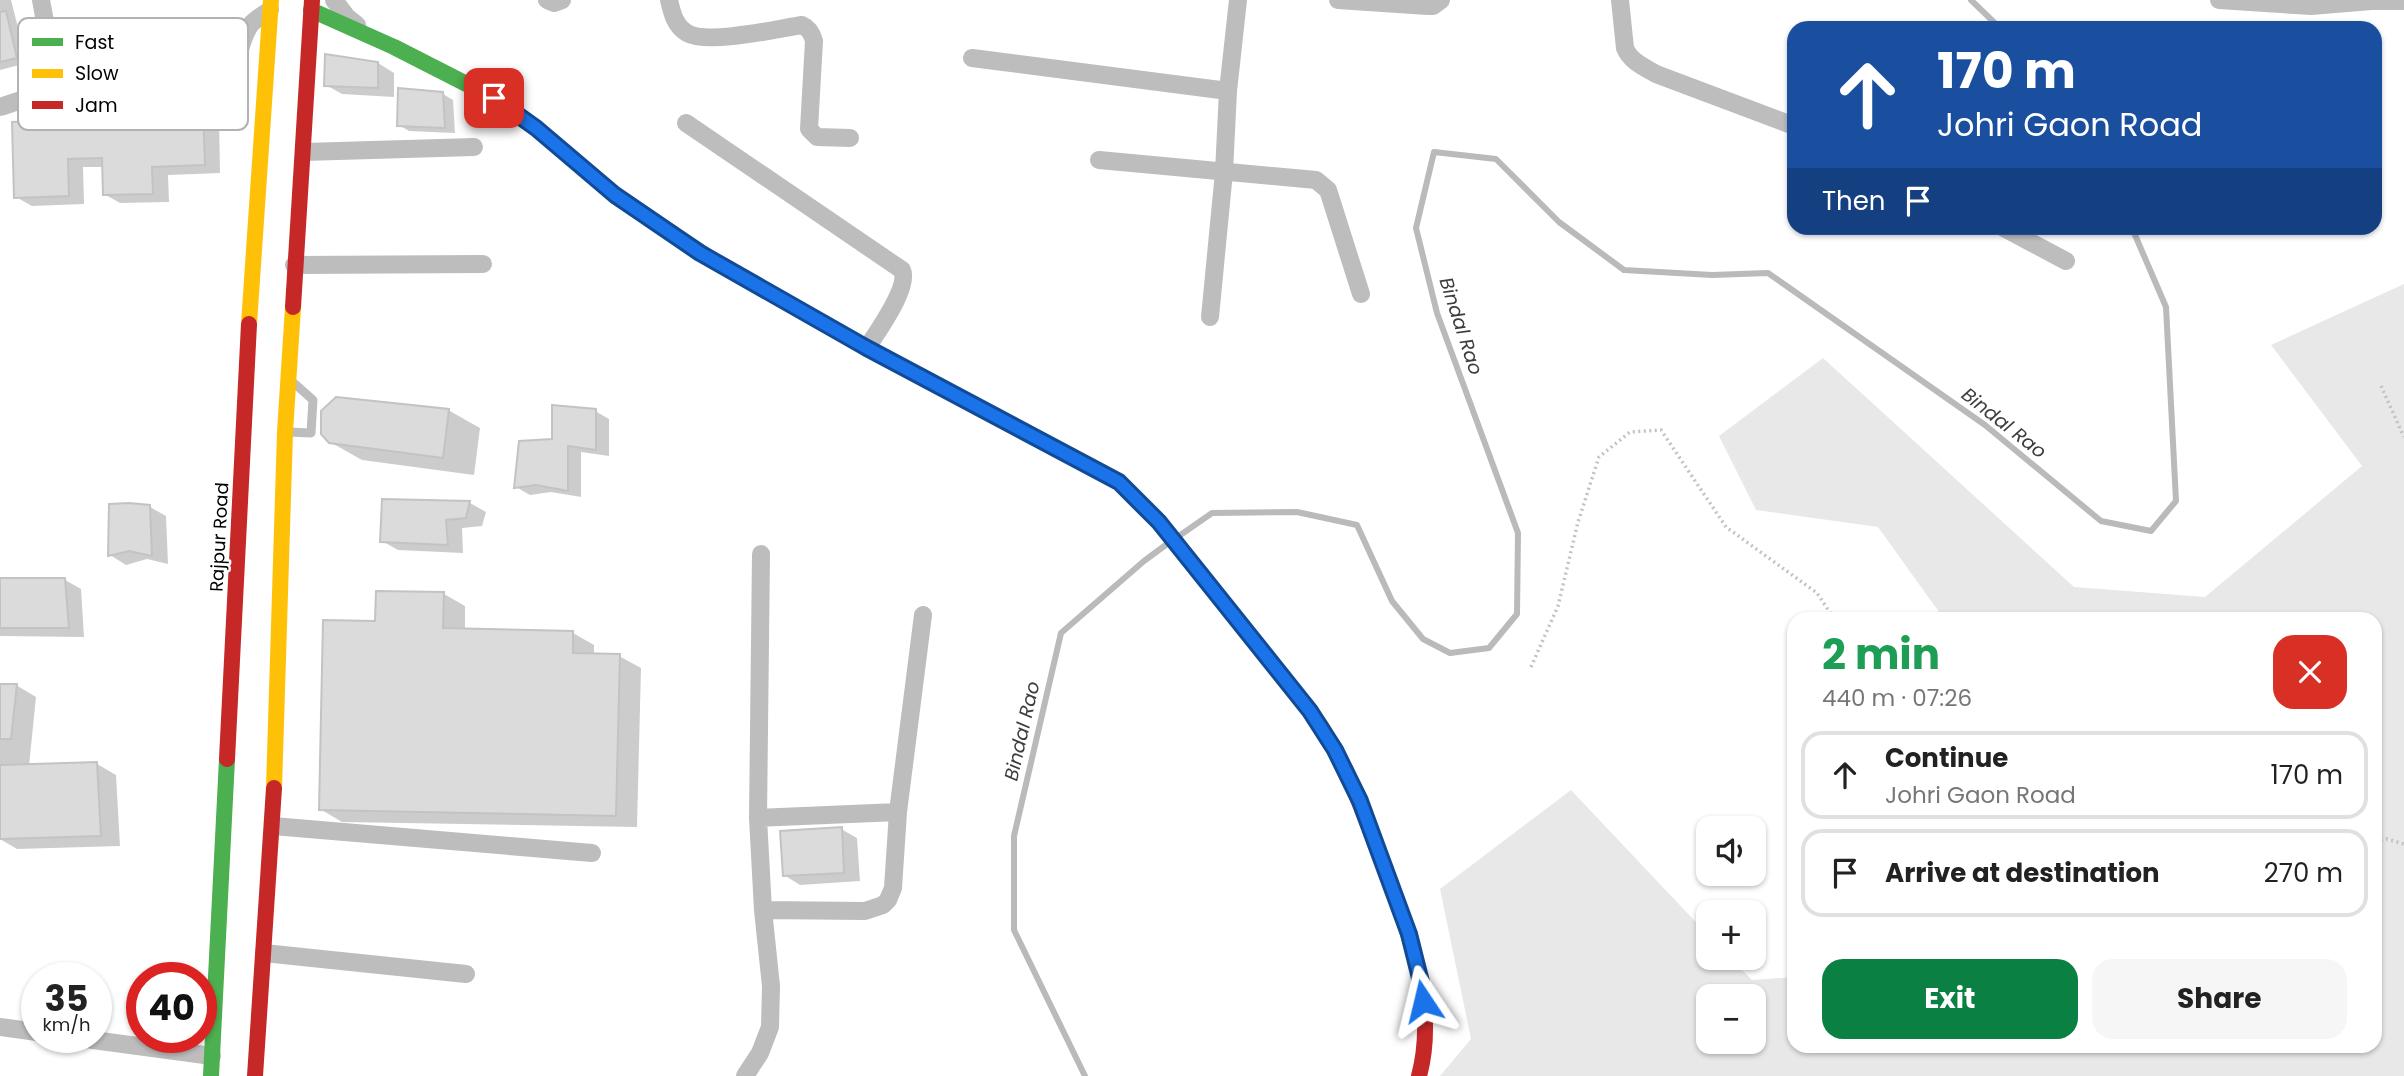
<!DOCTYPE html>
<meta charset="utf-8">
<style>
:root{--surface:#fff;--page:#f6f6f6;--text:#222;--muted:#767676;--line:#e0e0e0;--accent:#0b8043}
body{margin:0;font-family:Poppins,sans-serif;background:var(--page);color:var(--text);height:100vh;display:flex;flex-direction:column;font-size:26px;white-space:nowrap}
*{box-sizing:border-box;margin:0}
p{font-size:23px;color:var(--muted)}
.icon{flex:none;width:38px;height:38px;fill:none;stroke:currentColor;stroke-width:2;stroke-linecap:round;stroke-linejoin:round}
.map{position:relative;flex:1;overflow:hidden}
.sheet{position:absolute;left:1787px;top:612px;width:595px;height:441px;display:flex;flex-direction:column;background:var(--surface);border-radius:21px;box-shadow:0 2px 5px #0004}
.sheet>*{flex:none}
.banner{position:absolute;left:1787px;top:21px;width:595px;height:214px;border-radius:21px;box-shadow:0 2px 5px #0004;background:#1a4fa0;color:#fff;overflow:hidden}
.controls{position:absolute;left:1696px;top:816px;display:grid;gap:14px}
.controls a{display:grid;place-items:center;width:70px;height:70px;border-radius:14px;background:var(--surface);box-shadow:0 2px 5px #0004;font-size:35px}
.speed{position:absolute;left:21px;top:962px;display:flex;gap:14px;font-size:35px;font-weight:700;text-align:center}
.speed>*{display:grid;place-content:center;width:91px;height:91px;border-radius:50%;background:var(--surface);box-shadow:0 2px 5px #0004;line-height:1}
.speed small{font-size:18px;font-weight:400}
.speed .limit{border:10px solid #d22;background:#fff;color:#111}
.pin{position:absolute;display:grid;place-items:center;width:60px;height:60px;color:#fff;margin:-30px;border-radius:14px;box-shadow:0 4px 10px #0006}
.me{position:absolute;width:77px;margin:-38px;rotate:350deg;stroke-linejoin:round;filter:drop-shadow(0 0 5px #0008)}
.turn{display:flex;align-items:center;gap:24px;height:147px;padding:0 35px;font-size:32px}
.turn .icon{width:91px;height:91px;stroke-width:2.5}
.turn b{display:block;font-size:49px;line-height:60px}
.then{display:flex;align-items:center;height:66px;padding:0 35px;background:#0003;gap:14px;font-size:26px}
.round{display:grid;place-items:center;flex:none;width:74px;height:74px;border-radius:21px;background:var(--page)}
.headline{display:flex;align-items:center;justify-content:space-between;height:119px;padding:0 35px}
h1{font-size:42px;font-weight:700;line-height:52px;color:#1e9e55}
.cta{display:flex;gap:14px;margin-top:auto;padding:14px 35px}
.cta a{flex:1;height:80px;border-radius:21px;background:var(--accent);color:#fff;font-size:28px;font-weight:700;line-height:80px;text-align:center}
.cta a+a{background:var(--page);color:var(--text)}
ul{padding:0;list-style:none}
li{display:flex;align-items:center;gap:21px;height:88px;margin:0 14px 10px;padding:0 21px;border:4px solid var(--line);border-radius:21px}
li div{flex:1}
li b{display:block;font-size:26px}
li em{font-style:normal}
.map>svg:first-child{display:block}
.green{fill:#e8e8e8;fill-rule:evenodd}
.shadow{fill:#0003}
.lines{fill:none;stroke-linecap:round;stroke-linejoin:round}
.stream{stroke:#bababa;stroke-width:6}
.building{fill:#dbdbdb;stroke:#c3c3c3;stroke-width:2}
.path{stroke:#c2c2c2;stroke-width:3.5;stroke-dasharray:2 3.5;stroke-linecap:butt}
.lane{stroke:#bdbdbd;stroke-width:9}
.street{stroke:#bdbdbd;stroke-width:18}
.fast{stroke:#4caf50;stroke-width:16}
.slow{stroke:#ffc107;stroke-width:16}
.jam{stroke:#c62828;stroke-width:16}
.route-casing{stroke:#114b97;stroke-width:18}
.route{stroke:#1a73e8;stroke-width:12}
.labels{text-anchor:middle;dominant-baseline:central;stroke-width:5;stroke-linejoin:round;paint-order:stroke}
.street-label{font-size:18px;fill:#000;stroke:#fff}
.water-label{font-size:19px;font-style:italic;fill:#3d3d3d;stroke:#fff}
.key{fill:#fff;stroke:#b2b2b2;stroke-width:2}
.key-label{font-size:19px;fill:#000}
</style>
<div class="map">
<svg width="2404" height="1076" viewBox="0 0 2404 1076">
<rect width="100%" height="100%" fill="#fff"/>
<!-- green -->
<path class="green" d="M2404,284v792h-964l31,-37 -31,-150 131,-99 137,145v22h21l23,23 42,-3v69h581v-426l-431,-1 -66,-92 -122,-17 -37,-74 104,-78 251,229 131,10 157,-131 -91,-121zM1708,996h46v45h-46z"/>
<!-- shadow -->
<path class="shadow" d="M0,0h11l16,63 -27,7z
M378,63l16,10v24l-52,-3 -16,-9z
M443,94l10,6 2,33 -46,-2 -10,-6z
M203,108l16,10 1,55 -52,2 1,27 -49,1 -16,-9v-27h-21l1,37 -52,2 -16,-9 -2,-73z
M448,410l32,18 -6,47 -112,-15 -32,-18z
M595,411l14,8v37l-28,-4v45l-30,-5 -21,3 -14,-8 37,-47z
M384,501l86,2 16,9 -4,14 -20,2 1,25 -65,-3 -16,-9z
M150,507l16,9 2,48 -21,-5 -21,6 -16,-10z
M0,580h65l16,9 3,48 -84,-1z
M444,594l21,12v24l108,3 21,12v10l25,1 22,12 -4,159 -295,-5 -22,-13 57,-186z
M16,685l20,12 -7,69 68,-2 19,11 4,71 -103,3 -17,-10v-153z
M841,829l16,9 3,43 -60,4 -16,-10z"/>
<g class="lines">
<!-- stream -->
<path class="stream" d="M1971,0l29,28
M1179,536l33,-23 85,-1 60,13 35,76 31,38 27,14 39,-5 28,-34 1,-81 -81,-220 -21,-85 18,-76 62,7 63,63 65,48 88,5 56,-2 217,152 116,96 50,10 25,-30 -10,-194 -34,-79
M1085,1076l-71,-146v-94l47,-203 83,-72 23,-17"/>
</g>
<!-- building -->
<path class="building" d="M6,11l11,47 -17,4v-50z
M325,54l53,8v26l-54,-2z
M398,88l45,4 2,36 -48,-2z
M203,107l2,58 -53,2 1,27 -50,1 -1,-37 -34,1 1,37 -55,2 -2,-76 42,-2 4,-9 107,-1z
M336,397l113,12 -6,49 -114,-15 -8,-9v-23z
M552,405l44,4v41l-28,-4v45l-32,-6 -22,3 5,-47 33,-2z
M382,499l88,2 -4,17 -20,2 2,25 -68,-3z
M129,503l21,2 2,51 -23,-5 -21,5 1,-52z
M0,578h65l4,50h-69z
M376,591l68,1 -1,36 130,3v22l47,1 -4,162 -297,-6 4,-190 52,1z
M0,684h17l-6,55h-11z
M97,762l4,74 -101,3v-74z
M842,827l2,46 -61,3 -3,-45z"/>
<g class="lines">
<!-- path -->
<path class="path" d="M2381,386l23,51
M1531,667l27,-61 20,-84 21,-65 31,-25 31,-2 65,97 91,66 18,27
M2375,841l12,-2 17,5"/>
<!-- lane -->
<path class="lane" d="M288,432l23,1 2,-33 -18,-16"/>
<!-- street -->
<path class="street" d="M41,0l17,92
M334,0l13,17 10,8
M547,0l7,3 8,-3
M669,0c3,13 6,26 18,33 21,12 89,-4 115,-8 7,3 10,8 12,16l-5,88 8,8 33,1
M1338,0l90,6h5l8,-6
M1620,0l5,48c5,13 19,19 31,26l138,52
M2219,0l92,6 60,-5h33
M972,58l256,33 10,-91
M0,107c19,-6 38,-14 58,-14 39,-2 129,17 160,-5 23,-17 18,-40 31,-61 4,-7 14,-12 21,-17
M686,123l216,147c8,17 -25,62 -35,78
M304,152l170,-5
M1099,160l217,20 12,10 33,104
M2004,228l62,33
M294,265l189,-1
M1210,317l14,-145 4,-81
M758,818l140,-6
M273,826l319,27
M763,910l102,1 18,-6 5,-5 5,-12 5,-76 25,-197
M264,953l202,21
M0,1027l37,5
M78,1038l134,18
M745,1076l15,-23 10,-26 1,-41 -8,-76 -5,-92 3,-264"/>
<!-- fast -->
<path class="fast" d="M311,10l83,37 100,51 42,30 79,68 104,68
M211,1076l16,-317"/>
<!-- slow -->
<path class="slow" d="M249,324l22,-324
M1074,458l45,24 40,40 147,184 15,20 24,43
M274,788l11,-356 8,-125"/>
<!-- jam -->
<path class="jam" d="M719,264l148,84 207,110
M293,307l19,-307
M227,759l22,-435
M1345,769c15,32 27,66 40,99 24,66 53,138 34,208
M255,1076l19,-288"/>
</g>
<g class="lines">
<!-- route casing -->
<g class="route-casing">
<path id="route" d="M494,98l42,30 79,67 85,58 167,95 252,134 40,40 151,189 25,39 25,51 49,133 12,48 2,19"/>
</g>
<!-- route -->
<use href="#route" class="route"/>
</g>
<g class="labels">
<!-- street labels -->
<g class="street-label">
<text transform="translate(219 537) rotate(-87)">Rajpur Road</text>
</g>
<!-- water labels -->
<g class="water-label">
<text transform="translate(1461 326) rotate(72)">Bindal Rao</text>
<text transform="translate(2004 423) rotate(38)">Bindal Rao</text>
<text transform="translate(1022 731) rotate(-77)">Bindal Rao</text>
</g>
</g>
<!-- legend -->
<rect x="18" y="18" width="230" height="112" rx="10" class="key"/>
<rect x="32" y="38" width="31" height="8" fill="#4caf50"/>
<rect x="32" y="69" width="31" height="9" fill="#ffc107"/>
<rect x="32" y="101" width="31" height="8" fill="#c62828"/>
<g class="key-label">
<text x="75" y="49">Fast</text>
<text x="75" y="80">Slow</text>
<text x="75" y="112">Jam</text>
</g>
</svg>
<div class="controls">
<a><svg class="icon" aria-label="sound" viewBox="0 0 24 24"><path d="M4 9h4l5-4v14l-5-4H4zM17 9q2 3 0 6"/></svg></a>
<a>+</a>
<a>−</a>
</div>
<div class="speed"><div>35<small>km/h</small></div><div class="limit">40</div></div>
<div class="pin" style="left:494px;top:98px;background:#d93025"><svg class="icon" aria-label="arrive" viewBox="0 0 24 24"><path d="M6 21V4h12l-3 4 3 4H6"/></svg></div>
<svg class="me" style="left:1423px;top:1001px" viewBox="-20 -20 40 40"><path d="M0-17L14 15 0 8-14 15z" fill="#1a73e8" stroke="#fff" stroke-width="4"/></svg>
<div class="banner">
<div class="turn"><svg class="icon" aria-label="ahead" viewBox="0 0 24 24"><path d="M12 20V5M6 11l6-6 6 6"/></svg><div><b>170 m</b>Johri Gaon Road</div></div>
<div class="then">Then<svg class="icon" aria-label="arrive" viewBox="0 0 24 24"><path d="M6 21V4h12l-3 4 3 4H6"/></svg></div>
</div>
<section class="sheet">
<div class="headline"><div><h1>2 min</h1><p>440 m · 07:26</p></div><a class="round" style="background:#d93025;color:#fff"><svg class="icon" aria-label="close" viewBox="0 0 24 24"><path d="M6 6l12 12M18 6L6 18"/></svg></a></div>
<ul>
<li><svg class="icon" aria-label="ahead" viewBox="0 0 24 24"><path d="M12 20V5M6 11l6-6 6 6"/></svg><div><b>Continue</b><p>Johri Gaon Road</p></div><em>170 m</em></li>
<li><svg class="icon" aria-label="arrive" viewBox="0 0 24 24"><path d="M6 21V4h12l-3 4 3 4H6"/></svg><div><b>Arrive at destination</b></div><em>270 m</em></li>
</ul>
<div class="cta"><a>Exit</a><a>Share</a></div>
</section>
</div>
